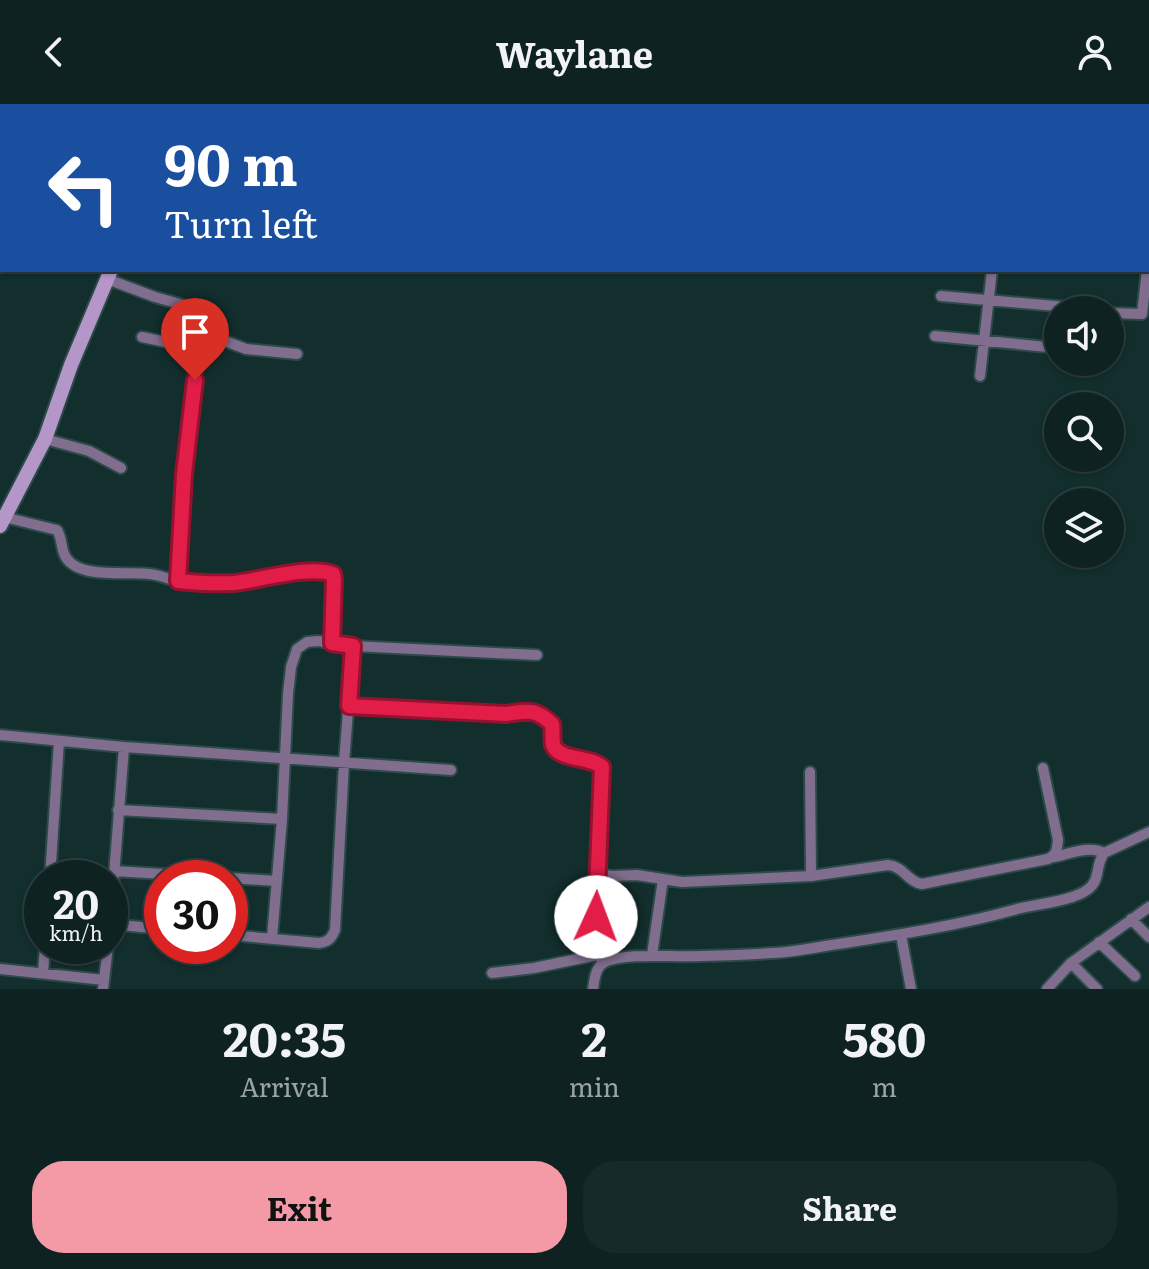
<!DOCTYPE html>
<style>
:root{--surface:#0e2222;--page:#172a2a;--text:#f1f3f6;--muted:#9ba4a5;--line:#2e3f40;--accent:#f49aa6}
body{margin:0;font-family:Literata,serif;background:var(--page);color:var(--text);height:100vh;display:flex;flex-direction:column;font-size:30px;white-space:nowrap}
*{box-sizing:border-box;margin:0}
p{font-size:26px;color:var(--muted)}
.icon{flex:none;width:44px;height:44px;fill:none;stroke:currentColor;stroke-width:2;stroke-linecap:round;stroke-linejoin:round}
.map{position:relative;height:885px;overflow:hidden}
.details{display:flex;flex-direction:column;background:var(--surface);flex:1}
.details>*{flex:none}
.hud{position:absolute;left:0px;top:0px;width:1150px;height:168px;box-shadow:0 2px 6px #0004,0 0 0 2px var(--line);background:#1a4fa0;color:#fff;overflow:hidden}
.buttons{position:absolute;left:1044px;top:192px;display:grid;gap:16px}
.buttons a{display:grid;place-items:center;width:80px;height:80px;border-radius:50%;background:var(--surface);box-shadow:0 2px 6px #0004,0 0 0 2px var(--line);font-size:40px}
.speed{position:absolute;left:24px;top:756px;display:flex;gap:16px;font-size:40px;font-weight:700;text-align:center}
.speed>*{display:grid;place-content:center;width:104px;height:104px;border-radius:50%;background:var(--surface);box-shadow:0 2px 6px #0004,0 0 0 2px var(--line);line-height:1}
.speed small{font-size:20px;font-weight:400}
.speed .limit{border:12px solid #d22;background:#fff;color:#111}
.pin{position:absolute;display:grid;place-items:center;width:68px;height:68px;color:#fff;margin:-82px -34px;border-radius:50% 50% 50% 0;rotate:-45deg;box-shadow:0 0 8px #0007}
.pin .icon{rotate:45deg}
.me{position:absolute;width:88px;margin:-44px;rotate:2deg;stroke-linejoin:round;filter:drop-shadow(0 0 6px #0008)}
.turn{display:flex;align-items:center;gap:28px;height:168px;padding:0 32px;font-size:36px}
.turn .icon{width:104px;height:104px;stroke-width:2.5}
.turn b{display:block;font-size:56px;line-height:68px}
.eta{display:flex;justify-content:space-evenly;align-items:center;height:136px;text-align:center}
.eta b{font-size:48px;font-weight:700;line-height:56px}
.action{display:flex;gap:16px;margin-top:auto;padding:16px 32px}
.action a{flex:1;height:92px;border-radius:32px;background:var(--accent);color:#111;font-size:32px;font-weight:700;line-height:92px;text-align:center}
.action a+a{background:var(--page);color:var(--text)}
header{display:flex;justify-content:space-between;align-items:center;height:104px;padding:0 32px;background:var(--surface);font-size:36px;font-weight:700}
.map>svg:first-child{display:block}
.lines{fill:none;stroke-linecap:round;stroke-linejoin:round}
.street-casing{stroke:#2c4a49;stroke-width:14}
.secondary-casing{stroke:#2c4a49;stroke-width:18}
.street{stroke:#816e8e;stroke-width:10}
.secondary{stroke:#b496c8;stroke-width:14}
.route-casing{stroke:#92132f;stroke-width:20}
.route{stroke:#e11d48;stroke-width:14}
</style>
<header><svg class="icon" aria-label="back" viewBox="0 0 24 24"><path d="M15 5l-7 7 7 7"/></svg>Waylane<svg class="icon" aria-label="person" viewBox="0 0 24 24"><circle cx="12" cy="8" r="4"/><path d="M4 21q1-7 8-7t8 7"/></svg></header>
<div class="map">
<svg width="1149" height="885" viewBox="0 0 1149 885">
<rect width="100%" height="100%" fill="#122e2d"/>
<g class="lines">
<!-- street casing -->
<g class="street-casing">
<path id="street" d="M640,0l6,2
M885,2v-2
M1008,2v-2
M1148,37h1
M1148,80l1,1
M1148,121h1
M107,175l48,18 39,11 6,4 2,7 -18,155 -6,107
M941,192l160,14
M1110,209l32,1 5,-44
M201,228l45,17 51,5
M935,232l123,12
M142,233l57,12
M1110,248l2,1
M980,272l12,-106
M45,335l44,12 32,17
M4,413l53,13c6,9 3,20 10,29 15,20 60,12 83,15 10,1 20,6 30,7 18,3 37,3 55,2 26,-3 75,-18 98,-9l1,6 -2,63
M349,602l157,8c22,-3 29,-6 46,10 1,6 0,15 1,21 5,16 38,12 49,22l-5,107
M0,631l124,12 327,23
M810,668l1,104
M118,706l164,9
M1054,753c15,-3 36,-12 50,-4
M114,767l114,7
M50,774l9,-137
M230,774l47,3
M1131,815l18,18
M110,820l52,5
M110,823l14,-180
M230,831l89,8c9,-1 12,-4 16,-13l9,-167 9,-117
M901,831l10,54
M272,834l10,-119 6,-125 3,-27 6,-18 10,-7 11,-1 35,5 184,9
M1099,838l36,34
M652,851l11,-76
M605,858l-8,-7 -1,-7 1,-74 16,2 24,-1 45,7 129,-6 77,-11c15,1 20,17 34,19l126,-25c9,-4 9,-10 10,-19l-15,-72
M1071,859l26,26
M0,865l104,11
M43,869l2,-27
M492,869l42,-5 63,-13
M103,885l5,-43
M593,885c2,-12 2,-25 17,-29 19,-5 40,-4 60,-4 34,1 69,-1 103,-3 24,-1 48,-7 72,-10 58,-9 115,-18 172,-34 20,-5 55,-8 70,-19 14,-9 8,-25 17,-37l45,-21
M1047,885l24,-26 78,-56"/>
</g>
<!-- secondary casing -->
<g class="secondary-casing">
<path id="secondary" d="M208,2l2,-2
M0,422l45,-87 26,-74 40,-95"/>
</g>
<!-- street -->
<use href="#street" class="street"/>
<!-- secondary -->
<use href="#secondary" class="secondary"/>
</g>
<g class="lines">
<!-- route casing -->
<g class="route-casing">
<path id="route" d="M195,276l-11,94 -6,107c19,2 37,3 56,2 27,-3 75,-18 99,-9l1,6 -2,63 21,3 -4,60 157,8c22,-3 29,-6 46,10 1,6 0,15 1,21 6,16 37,11 49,22l-6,150"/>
</g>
<!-- route -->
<use href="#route" class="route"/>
</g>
</svg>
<div class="buttons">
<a><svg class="icon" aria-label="sound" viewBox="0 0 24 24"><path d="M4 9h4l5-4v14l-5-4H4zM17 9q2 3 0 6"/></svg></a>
<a><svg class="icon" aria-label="search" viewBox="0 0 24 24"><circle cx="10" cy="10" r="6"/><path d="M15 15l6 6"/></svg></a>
<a><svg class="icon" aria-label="layers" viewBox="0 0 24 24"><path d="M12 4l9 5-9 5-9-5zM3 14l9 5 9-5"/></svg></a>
</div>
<div class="speed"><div>20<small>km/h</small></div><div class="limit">30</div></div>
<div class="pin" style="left:195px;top:276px;background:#d93025"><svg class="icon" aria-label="arrive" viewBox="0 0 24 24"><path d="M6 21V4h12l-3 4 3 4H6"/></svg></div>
<svg class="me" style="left:596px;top:813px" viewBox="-20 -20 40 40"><circle r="19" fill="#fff"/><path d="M0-13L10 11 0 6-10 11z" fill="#e11d48"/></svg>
<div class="hud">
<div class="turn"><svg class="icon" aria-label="left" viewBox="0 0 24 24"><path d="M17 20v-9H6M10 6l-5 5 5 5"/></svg><div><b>90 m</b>Turn left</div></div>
</div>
</div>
<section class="details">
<div class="eta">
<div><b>20:35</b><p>Arrival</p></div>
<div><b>2</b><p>min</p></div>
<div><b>580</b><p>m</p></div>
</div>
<div class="action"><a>Exit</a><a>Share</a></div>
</section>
